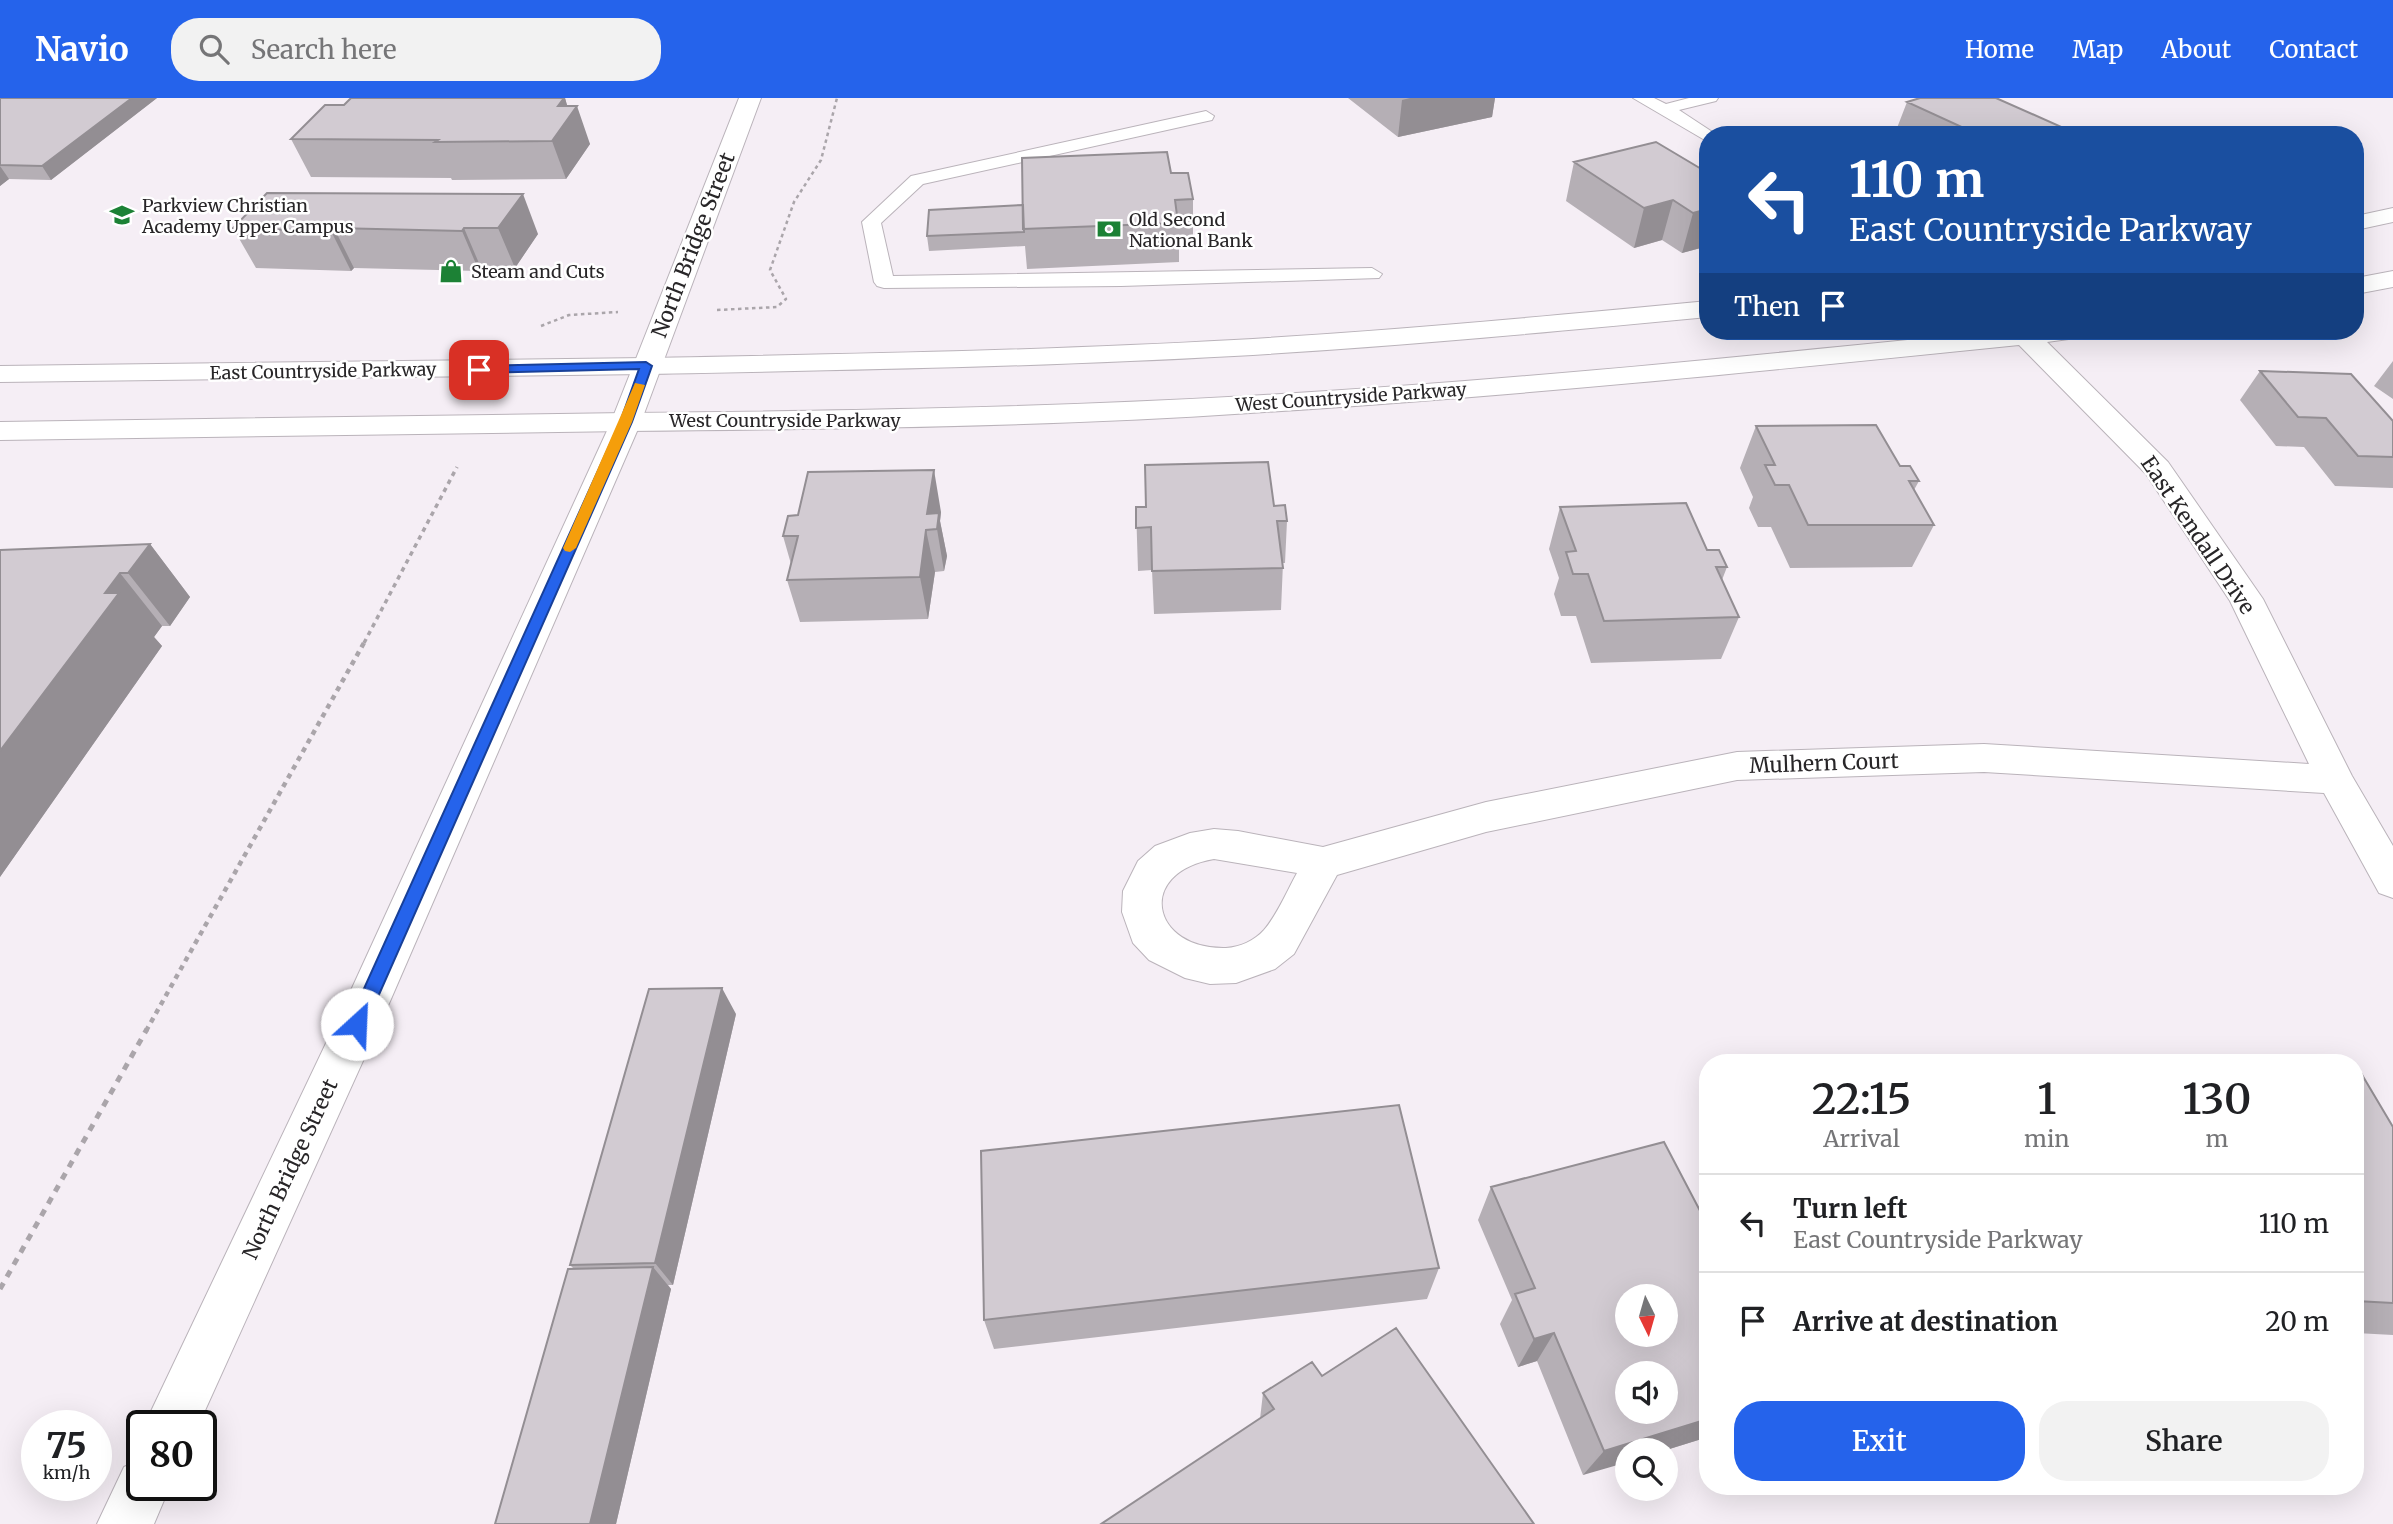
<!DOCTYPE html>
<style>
:root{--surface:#fff;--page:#f2f2f2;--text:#202124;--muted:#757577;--line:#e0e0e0;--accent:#2563eb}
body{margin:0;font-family:Merriweather,serif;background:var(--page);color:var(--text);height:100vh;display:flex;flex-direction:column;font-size:26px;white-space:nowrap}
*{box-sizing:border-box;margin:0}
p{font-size:23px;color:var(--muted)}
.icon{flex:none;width:38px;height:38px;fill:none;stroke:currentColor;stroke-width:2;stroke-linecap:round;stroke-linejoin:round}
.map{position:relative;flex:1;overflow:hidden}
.sheet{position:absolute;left:1699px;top:956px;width:665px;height:441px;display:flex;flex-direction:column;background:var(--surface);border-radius:28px;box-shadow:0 7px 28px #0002}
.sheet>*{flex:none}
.banner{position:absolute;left:1699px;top:28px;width:665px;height:214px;border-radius:28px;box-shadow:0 7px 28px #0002;background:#1a4fa0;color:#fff;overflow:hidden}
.needle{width:46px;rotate:175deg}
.buttons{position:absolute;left:1615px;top:1186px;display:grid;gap:14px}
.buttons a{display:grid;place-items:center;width:63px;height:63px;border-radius:50%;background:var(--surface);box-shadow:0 7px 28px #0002;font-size:35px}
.speed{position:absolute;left:21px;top:1312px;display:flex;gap:14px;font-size:35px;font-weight:700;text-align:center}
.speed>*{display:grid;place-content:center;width:91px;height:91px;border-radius:50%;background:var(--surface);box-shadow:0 7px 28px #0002;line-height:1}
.speed small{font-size:18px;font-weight:400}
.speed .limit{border:4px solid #111;border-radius:10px;background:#fff;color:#111}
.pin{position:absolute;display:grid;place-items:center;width:60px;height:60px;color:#fff;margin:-30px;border-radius:14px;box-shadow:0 4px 10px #0006}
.me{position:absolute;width:77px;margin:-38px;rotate:25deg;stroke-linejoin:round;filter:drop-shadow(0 0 5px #0008)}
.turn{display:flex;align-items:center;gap:24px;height:147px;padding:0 35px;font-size:32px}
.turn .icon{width:91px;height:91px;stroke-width:2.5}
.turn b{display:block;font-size:49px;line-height:60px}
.then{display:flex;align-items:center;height:66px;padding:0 35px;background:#0003;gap:14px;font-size:26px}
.eta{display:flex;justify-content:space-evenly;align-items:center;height:119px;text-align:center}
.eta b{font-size:42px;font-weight:600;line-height:49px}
.action{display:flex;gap:14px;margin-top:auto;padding:14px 35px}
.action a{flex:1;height:80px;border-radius:28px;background:var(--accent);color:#fff;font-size:28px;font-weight:600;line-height:80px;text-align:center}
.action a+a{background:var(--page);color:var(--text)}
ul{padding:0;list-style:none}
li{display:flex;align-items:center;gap:21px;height:98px;padding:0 35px;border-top:2px solid var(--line)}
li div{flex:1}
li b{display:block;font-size:26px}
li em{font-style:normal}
header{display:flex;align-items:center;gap:42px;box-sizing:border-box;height:98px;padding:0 35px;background:var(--accent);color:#fff}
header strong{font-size:33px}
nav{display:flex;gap:38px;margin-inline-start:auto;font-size:24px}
.search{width:490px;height:63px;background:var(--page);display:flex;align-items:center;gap:18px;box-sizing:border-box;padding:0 24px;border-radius:28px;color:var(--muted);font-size:26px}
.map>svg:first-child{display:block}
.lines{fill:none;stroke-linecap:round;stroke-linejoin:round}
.lane-casing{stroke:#bab3ba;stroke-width:2}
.street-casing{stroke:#bab3ba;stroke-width:2}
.secondary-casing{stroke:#bab3ba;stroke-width:2}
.highway-casing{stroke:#bab3ba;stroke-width:2}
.path-far3{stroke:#aaa5aa;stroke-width:2.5;stroke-dasharray:3.5 3.5;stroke-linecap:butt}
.path-far2{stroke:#aaa5aa;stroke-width:3.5;stroke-dasharray:4.5 4.5;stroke-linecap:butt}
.path-far1{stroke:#aaa5aa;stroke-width:4.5;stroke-dasharray:5 5;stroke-linecap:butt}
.path{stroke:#aaa5aa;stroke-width:5;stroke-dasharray:7 7;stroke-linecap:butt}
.lane{fill:#fff;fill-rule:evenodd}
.street{fill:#fff;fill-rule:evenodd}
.secondary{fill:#fff;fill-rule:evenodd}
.highway{fill:#fff;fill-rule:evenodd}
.wall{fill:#b5afb5}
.shaded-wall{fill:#938e93}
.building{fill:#d2cbd2;stroke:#938e93;stroke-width:2;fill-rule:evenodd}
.route{fill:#2563eb;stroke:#184099;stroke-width:2}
.slow{fill:#f59e0b}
.labels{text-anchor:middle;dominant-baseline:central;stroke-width:5;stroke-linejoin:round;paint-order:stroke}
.far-poi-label{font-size:18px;fill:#282628;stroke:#fff;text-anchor:start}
.far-street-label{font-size:18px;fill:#282628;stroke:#fff}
.street-label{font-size:21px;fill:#282628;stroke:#fff}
</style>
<header>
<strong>Navio</strong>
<div class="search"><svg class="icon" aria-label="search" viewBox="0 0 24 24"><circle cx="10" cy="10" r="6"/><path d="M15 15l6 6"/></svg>Search here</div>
<nav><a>Home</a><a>Map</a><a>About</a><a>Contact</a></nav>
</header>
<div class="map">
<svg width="2393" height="1426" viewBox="0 0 2393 1426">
<rect width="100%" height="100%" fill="#f5eef5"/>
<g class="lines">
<!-- lane casing -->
<g class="lane-casing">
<path id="lane" d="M1633,0h21l12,6 23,-6h29l-2,3 -37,9 38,25h-9v5l-5,-1z
M1206,13l8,5 -2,4 -289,64 -42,39 12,53 479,-8 10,6 -3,4 -258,8 -237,2 -7,-2 -3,-4 -12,-60 49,-46z"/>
</g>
<!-- street casing -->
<g class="street-casing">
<path id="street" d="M2393,110v14l-37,8v-14z
M2393,173v16l-37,7v-16z
M1708,203v16c-158,15 -316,30 -474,39 -196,11 -392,14 -588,18l-10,-2 -4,-6 4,-6 10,-2c196,-4 392,-7 588,-18 158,-9 316,-24 474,-39z
M1997,233h90l-4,6 -36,5 121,120 95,137 89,177 41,70v52l-14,-5 -55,-100 -340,-21 -247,8 -251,52 -149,43 -43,79 -19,15 -39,14 -26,1 -25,-6 -36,-18 -16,-17 -11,-31 1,-21 15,-30 17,-15 35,-13 24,-4 24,2 85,16 163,-45 251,-50 247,-8 325,20 -79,-163 -84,-127 -127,-129c-256,26 -512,52 -769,68 -208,14 -416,16 -624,18l-10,-3 -5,-6 5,-6 10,-3c207,-2 414,-5 621,-17 251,-14 501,-40 750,-65zM1214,761l83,14c-10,18 -20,42 -33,57 -10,11 -24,17 -38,18 -74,2 -92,-75 -12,-89z"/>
</g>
<!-- secondary casing -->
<g class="secondary-casing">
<path id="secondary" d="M646,260l10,2 4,6 -4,6 -10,2 -646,8v-16z
M626,315l10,3 5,6 -5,6 -10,3 -626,9v-18z"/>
</g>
<!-- highway casing -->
<g class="highway-casing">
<path id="highway" d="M739,0h22l-120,324 -250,577 -193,427h-54l203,-427 264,-577z
M142,1361v27h28l-16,38h-57l27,-57z"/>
</g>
<!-- path-far3 -->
<path class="path-far3" d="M448,176l3,-3
M717,212l60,-3 9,-8 -16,-29 24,-68 27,-42 16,-62
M541,228l28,-11 49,-3"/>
<!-- path-far2 -->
<path class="path-far2" d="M364,545l93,-176"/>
<!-- path-far1 -->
<path class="path-far1" d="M146,933l219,-390"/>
<!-- path -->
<path class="path" d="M0,1191l147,-260"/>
<!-- lane -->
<use href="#lane" class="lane"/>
<!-- street -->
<use href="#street" class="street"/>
<!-- secondary -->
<use href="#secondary" class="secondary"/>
<!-- highway -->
<use href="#highway" class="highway"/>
</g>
<!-- wall -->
<path class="wall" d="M0,0h157l-106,82 -42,-1 -9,7z
M565,0l2,8 23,38 -24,35 -114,1 -1,-2 -140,-1 -20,-38 53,-34z
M1348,0h147l-3,19 -94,20z
M1907,4l156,33h-152l-14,-7z
M1574,64l134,11v73l-26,7 -20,-13 -28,8 -68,-47z
M1171,75l22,26v39l-14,1v23l-152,7 -2,-23 -96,5 -2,-15 96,-31z
M267,95l271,41 -23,34h-34l-2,3 -125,-3 -3,3 -95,-3 -23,-40z
M2393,263v38l-19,-13z
M2260,273l133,50v67l-58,-2 -31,-39 -28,-1 -36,-46z
M1756,328l144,40 19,15 -5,9 20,35 -22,42 -122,1 -19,-41h-13l-9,-19 4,-11 -13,-29z
M1274,408l13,15 -2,42h-2l-2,47 -127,4 -2,-44 -14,1 -2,-64z
M1560,409l147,43 20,17 -5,13 17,37 -18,42 -130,4 -15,-47h-15l-7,-22 5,-16 -10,-29z
M941,414l-1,9 7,35 -3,15 -9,1 -7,47 -128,3 -13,-42 4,-16 -8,-28z
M150,446l40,53 -20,29h-8l-8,11 8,9 -162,231v-327z
M736,916l-63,271h-5l3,4 -55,235h-121l79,-255 -4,-4z
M2356,970l37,59v208l-37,-2z
M1491,1089l217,250 -45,14h-35l-45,24 -46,-114 -19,6 -18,-43 12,-24 -34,-80z
M1439,1170l-12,31 -433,50 -10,-29z
M1322,1278l-62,43 3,-26z"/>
<!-- shaded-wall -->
<path class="shaded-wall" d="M132,0h25l-106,82 -9,-14z
M565,0l5,17 7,-9 13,38 -24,35 -14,-38 6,-35z
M1410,0h85l-3,19 -94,20 4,-37z
M2066,31l-3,6h-16z
M0,68l9,13 -9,7z
M523,96l15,40 -23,34 -17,-40z
M1673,102l-11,40 -28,8 10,-40z
M1708,111v37l-26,7 11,-40z
M334,130l20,40 -3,3 -20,-40z
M464,130l17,40 -2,3 -17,-40z
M934,372l7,42 -1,9 7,35 -3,15 -7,-42 -10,-15z
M926,432l9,42 -7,47 -8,-42z
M150,446l40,53 -20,29 -42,-53z
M120,475l42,53 -8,11 8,9 -162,231v-126l105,-158z
M722,890l14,26 -63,271 -18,-22z
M653,1169l18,22 -55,235h-26z
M1554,1235l-17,28 -19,6 16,-28z
M1708,1321v18l-45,14h-35v11l-45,13 21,-24z"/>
<!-- building -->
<path class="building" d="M0,0h132l-90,68 -42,-1z
M351,0h213l-6,8h19l-25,35 -117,1 3,-2 -147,-1 34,-34h19z
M1920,0h76l70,31 -19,6h-68l-72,-33z
M1656,44l52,31v36l-15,4 -20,-13 -29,8 -70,-46z
M1167,54l4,21h17l5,26 -18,1 3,23 -155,6 -1,-71z
M267,95l256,1 -25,34h-34l-2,3 -128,-3 -3,3 -98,-3z
M1023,107l1,27 -97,4 2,-26z
M2260,273l91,3 42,47v36l-35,-1 -32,-38 -28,-1z
M1876,327l24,41h10l9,15h-10l25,44h-126l-19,-40h-14l-10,-20h10l-19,-39z
M1268,364l6,44 11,-1 2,16h-10l6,47 -131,3 -1,-44 -15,1v-21h10l-1,-42z
M934,372l-7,44 12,-1 -2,16 -11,1 -6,47 -133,3 11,-44h-15l5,-20 10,-1 10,-43z
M1686,405l21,47h12l8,17h-11l23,50 -135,4 -16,-47h-15l-7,-22 10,-1 -16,-44z
M150,446l-22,29h-8l-15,20h14l-119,158v-201z
M722,890l-67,275 -85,2 79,-276z
M2178,961l66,3h-65z
M2356,970h2l35,59v176l-37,-2z
M1399,1007l40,163 -455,52 -3,-169z
M1664,1044l44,84v193l-104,32 -50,-118 -20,6 -19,-45 20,-6 -44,-101zM1628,1199h38v38h-38zM1628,1276h38v38h-38z
M653,1169l-63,257h-95l73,-255z
M1396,1230l138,196h-433l173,-115 -11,-16 49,-31 10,14z"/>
<!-- route -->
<path class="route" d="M646,264l6,4 -20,56 -266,602 -2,6 -7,2 -6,-2 -3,-6 272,-602 19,-53 -160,4 -5,-3 5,-4z"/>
<!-- slow -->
<path class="slow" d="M635,285l10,2 -13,37 -56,126 -6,4 -5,-1 -2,-3z"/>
<!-- icons -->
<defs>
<g id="school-bare" transform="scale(1.89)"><path d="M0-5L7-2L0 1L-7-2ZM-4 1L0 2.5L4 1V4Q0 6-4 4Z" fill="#1c8135" stroke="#fff" stroke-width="2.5" paint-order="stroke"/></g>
<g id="bank-bare" transform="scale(1.89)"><path d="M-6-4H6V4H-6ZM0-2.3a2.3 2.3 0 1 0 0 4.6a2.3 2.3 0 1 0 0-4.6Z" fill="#1c8135" stroke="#fff" stroke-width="2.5" paint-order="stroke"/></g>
<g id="shop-bare" transform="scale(1.89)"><path d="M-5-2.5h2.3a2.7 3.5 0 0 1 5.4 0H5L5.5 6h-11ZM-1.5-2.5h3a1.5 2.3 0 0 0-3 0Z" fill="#1c8135" stroke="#fff" stroke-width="2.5" paint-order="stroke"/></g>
</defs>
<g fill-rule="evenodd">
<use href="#school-bare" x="122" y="117"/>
<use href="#bank-bare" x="1109" y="131"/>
<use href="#shop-bare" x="451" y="173"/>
</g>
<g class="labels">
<!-- far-poi labels -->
<g class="far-poi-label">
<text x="142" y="107">Parkview Christian<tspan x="142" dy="21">Academy Upper Campus</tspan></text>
<text x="1129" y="121">Old Second<tspan x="1129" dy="21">National Bank</tspan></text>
<text x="471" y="173">Steam and Cuts</text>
</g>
<!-- far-street labels -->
<g class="far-street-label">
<text transform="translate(323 273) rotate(-1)">East Countryside Parkway</text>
<text transform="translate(1351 299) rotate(-4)">West Countryside Parkway</text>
<text x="785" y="322">West Countryside Parkway</text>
</g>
<!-- street labels -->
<g class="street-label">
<text transform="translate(693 147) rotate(-69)">North Bridge Street</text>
<text transform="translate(2198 437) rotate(56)">East Kendall Drive</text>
<text transform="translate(1824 665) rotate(-2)">Mulhern Court</text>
<text transform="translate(290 1071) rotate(-65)">North Bridge Street</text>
</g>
</g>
</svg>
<div class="buttons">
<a><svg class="needle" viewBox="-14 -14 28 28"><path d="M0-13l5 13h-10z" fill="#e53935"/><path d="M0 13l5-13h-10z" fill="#757577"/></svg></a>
<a><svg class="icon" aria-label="sound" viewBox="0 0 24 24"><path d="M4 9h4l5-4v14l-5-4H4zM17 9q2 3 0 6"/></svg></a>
<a><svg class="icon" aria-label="search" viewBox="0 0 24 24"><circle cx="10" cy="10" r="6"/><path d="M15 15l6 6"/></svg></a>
</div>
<div class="speed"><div>75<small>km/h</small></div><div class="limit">80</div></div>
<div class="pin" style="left:479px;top:272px;background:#d93025"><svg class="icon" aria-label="arrive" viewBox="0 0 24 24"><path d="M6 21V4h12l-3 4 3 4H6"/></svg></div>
<svg class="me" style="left:357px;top:926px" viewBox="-20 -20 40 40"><circle r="19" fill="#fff"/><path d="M0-13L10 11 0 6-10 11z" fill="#2563eb"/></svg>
<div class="banner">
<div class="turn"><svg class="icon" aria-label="left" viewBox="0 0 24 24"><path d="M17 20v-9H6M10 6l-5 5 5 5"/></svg><div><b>110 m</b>East Countryside Parkway</div></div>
<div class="then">Then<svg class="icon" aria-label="arrive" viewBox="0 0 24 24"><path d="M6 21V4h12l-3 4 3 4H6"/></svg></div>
</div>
<section class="sheet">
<div class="eta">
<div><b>22:15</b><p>Arrival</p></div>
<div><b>1</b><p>min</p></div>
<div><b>130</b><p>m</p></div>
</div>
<ul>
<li><svg class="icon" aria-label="left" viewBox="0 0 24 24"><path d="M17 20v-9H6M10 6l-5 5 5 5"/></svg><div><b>Turn left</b><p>East Countryside Parkway</p></div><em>110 m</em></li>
<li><svg class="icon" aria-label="arrive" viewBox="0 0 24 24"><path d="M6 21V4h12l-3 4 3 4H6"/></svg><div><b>Arrive at destination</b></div><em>20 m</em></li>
</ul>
<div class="action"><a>Exit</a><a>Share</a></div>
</section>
</div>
